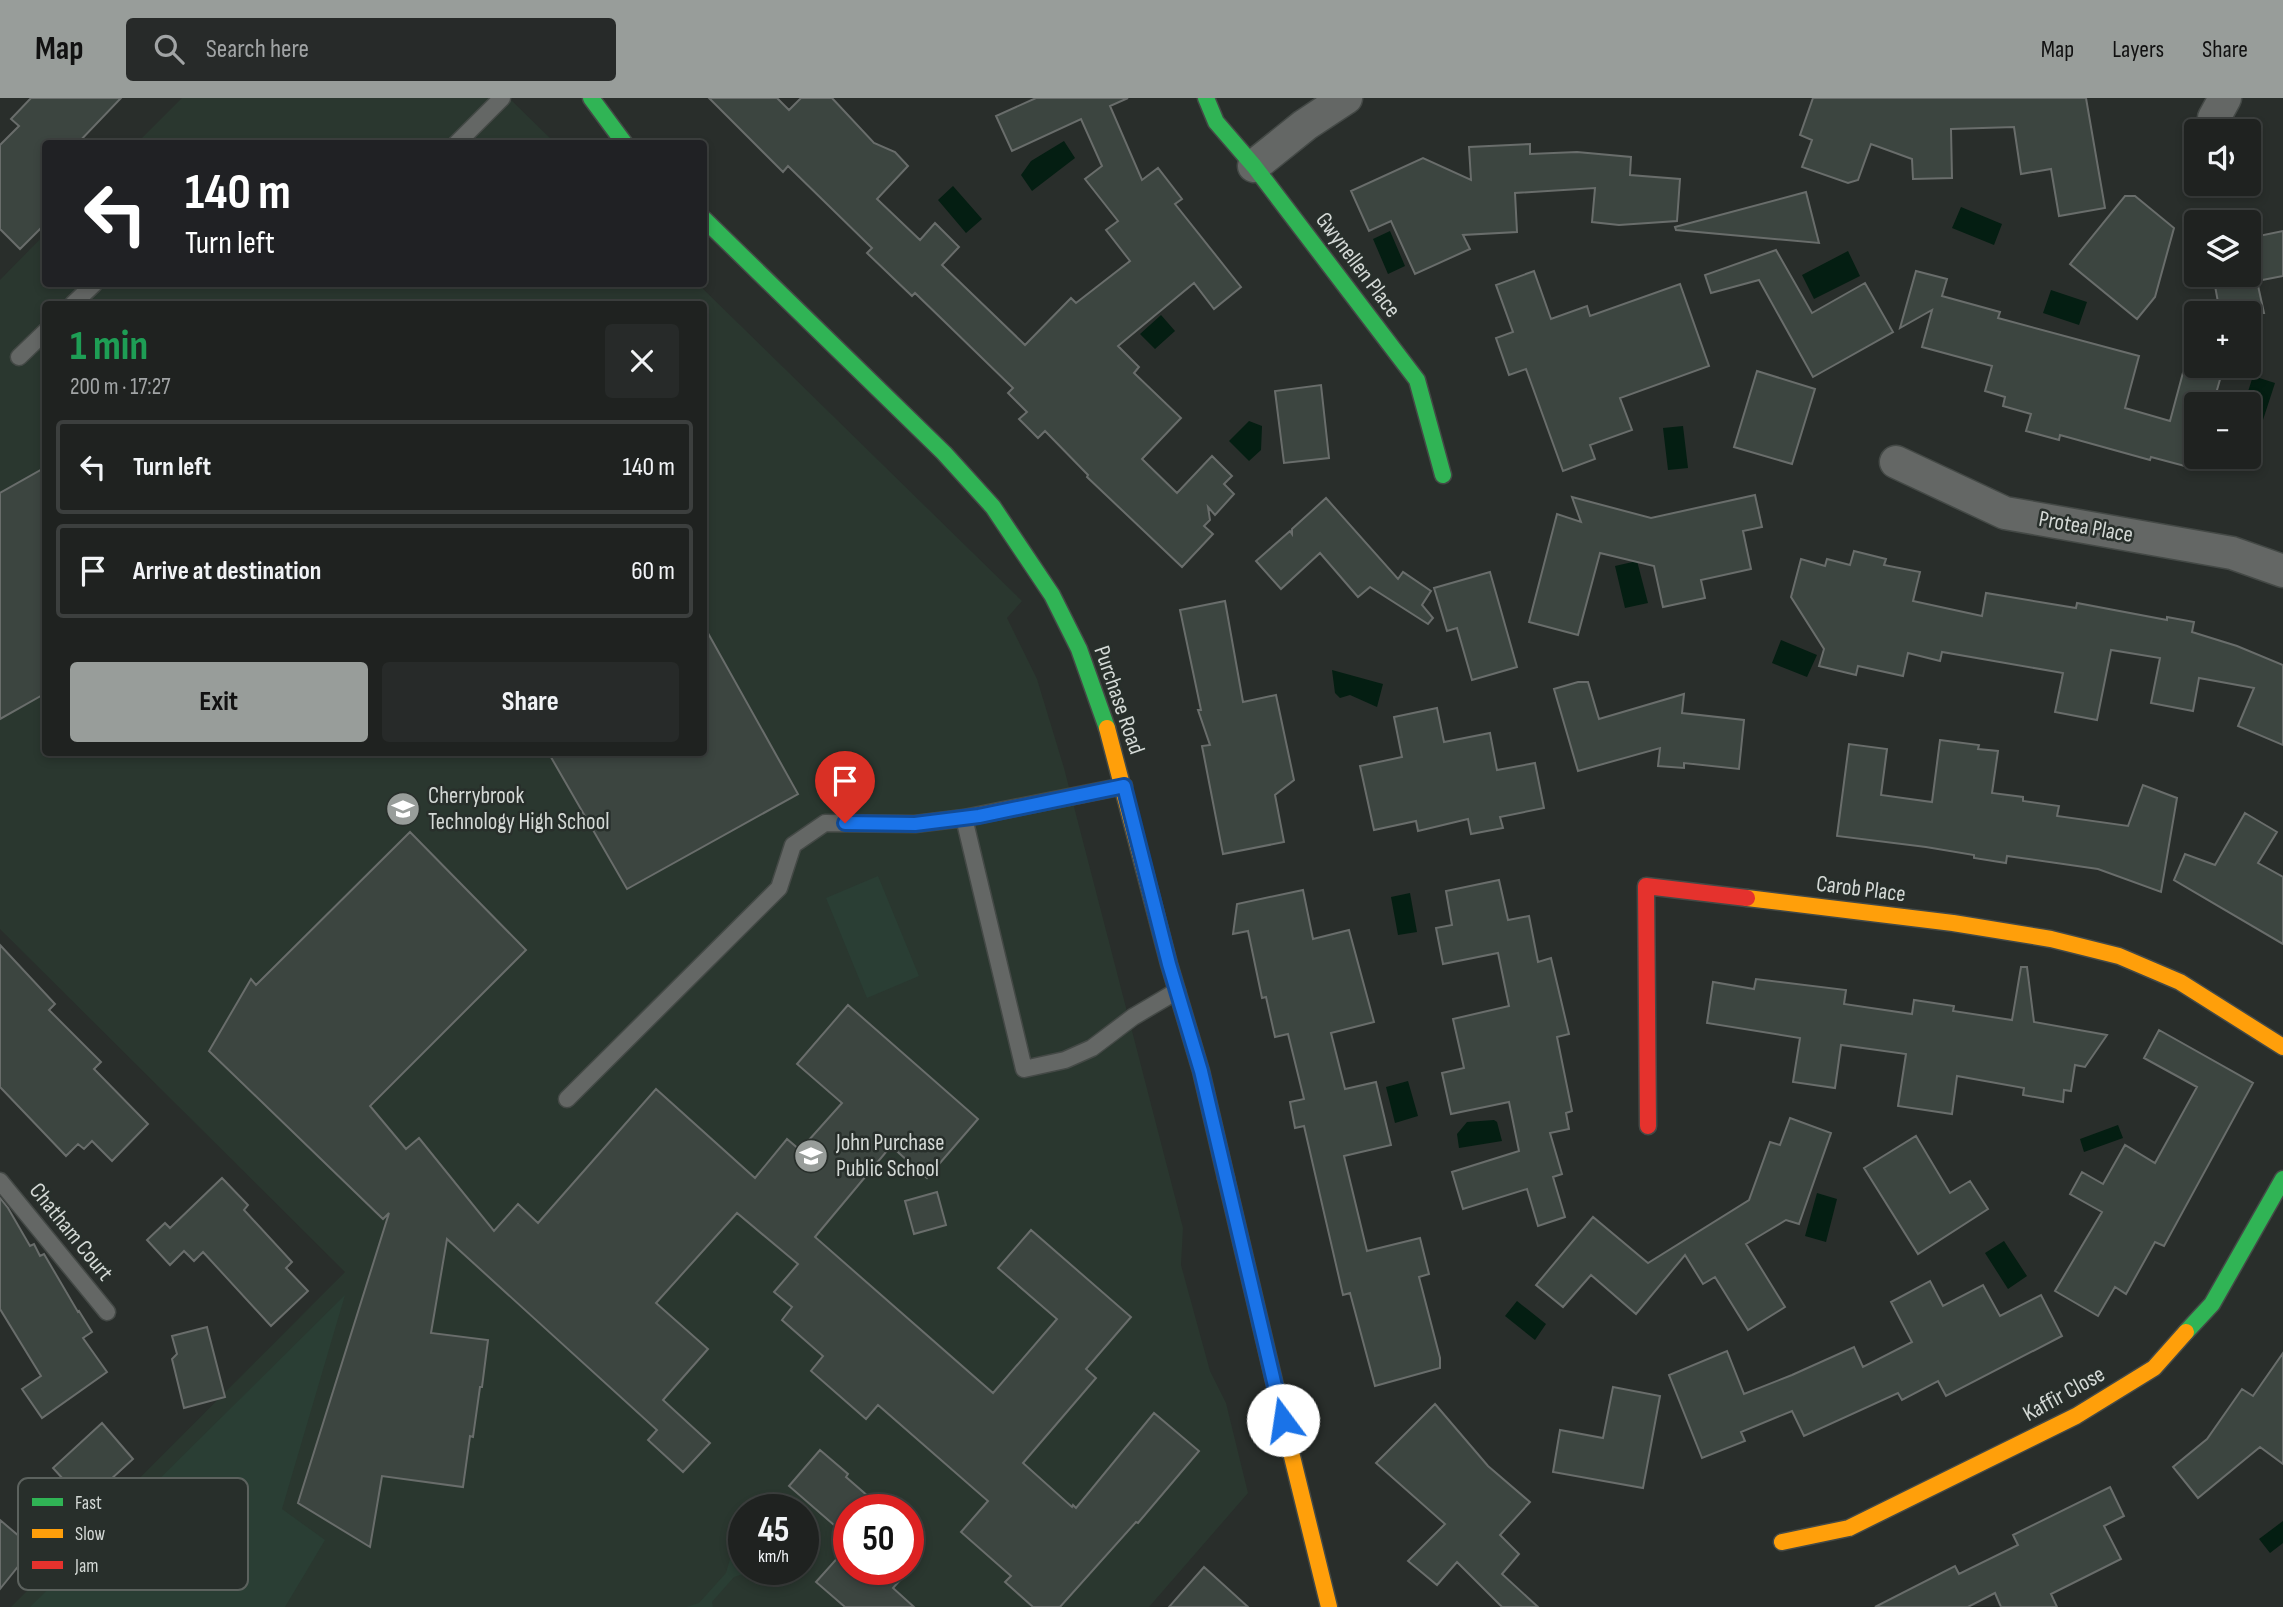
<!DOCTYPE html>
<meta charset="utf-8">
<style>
:root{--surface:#1f2220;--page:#272a29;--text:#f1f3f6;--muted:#a1a4a5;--line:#3c3f3e;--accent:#989d9a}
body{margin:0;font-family:"Sofia Sans Condensed",sans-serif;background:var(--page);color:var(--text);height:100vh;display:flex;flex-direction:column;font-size:26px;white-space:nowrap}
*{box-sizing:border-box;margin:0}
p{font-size:23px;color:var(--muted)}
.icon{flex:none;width:38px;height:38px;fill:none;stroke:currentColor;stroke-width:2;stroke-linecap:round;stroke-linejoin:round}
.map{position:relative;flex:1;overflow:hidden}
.details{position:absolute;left:42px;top:203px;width:665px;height:455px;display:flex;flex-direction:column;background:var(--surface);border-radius:7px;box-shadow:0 4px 10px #0003,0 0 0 2px var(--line)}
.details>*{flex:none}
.guide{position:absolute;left:42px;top:42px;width:665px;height:147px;border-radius:7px;box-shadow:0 4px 10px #0003,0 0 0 2px var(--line);background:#202124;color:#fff;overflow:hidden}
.controls{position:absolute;left:2184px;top:21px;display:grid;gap:14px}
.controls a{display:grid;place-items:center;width:77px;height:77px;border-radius:7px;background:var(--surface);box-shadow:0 4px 10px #0003,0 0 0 2px var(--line);font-size:35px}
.speed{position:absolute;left:728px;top:1396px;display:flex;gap:14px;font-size:35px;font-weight:700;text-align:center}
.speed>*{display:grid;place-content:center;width:91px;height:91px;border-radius:50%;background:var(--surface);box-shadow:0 4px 10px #0003,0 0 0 2px var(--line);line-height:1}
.speed small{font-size:18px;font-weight:400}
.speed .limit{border:10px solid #d22;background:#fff;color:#111}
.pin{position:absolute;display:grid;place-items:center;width:60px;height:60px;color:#fff;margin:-72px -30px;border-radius:50% 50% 50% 0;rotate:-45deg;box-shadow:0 0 7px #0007}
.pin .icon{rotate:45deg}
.me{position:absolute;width:77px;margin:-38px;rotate:346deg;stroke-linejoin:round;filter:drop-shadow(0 0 5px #0008)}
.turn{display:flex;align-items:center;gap:24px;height:147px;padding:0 28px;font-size:32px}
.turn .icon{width:91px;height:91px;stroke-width:2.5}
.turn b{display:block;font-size:49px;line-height:60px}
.round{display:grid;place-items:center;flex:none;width:74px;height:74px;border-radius:7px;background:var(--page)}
.head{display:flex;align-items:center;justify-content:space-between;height:119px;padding:0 28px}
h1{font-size:42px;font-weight:700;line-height:52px;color:#1e9e55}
.action{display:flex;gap:14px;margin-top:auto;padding:14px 28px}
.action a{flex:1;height:80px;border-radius:7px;background:var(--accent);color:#111;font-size:28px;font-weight:700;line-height:80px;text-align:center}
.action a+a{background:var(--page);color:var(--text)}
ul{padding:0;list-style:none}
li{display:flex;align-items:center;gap:21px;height:94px;margin:0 14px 10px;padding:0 14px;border:4px solid var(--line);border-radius:7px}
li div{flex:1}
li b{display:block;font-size:26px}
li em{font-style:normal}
header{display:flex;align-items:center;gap:42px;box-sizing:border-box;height:98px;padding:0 35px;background:var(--accent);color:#111}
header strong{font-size:33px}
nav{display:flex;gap:38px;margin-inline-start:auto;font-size:24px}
.search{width:490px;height:63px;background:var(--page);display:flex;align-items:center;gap:18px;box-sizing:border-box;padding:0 24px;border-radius:7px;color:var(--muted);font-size:26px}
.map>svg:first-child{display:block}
.built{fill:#2a372f;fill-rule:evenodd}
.green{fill:#2a3e34}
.water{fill:#041e12}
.building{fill:#3c4540;stroke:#696d6b;stroke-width:2}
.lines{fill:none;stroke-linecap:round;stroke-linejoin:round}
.lane-casing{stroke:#444946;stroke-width:19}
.street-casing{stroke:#444946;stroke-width:35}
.fast-casing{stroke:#444946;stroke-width:19}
.slow-casing{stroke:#444946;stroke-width:19}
.jam-casing{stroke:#444946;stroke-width:19}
.lane{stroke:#646765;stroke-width:16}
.street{stroke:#646765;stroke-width:32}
.fast{stroke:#30b455;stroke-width:16}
.slow{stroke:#ff9f0a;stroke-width:16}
.jam{stroke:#e5322d;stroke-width:16}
.route-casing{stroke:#114b97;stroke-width:18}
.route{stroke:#1a73e8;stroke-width:12}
.labels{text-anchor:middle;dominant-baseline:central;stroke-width:5;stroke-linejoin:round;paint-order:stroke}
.street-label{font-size:23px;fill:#d4d9d6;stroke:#282f2b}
.poi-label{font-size:23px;fill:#d4d9d6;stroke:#282f2b;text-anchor:start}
.key{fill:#282f2b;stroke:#5c625e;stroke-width:2}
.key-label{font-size:19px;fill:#d4d9d6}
</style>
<header>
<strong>Map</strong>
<div class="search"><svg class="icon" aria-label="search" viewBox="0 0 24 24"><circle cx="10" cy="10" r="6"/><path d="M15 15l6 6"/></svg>Search here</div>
<nav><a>Map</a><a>Layers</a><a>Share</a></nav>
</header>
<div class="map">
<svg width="2283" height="1509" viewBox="0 0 2283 1509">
<rect width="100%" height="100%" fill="#292e2b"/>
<!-- built -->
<path class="built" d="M182,0h327l46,45 -419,1z
M45,136l1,50h652l324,317 -15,17 30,61 27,89 119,460 -2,37 29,106 16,32 22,90 -99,114h-1138l334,-335 -345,-343v-649zM46,206h658v448h-658zM744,1412h59v60h-59zM849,1412h59v60h-59z"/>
<!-- green -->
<path class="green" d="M878,778l41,100 -52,22 -41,-100z
M345,1197l-63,214 43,31 -40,67h-255z
M741,1445l3,2v25h3l-4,4 -9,3 -22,25 1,5h-27l13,-4 27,-30 4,-14z"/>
<!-- water -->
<path class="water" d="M1064,43l11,17 -43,33 -11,-16 10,-14z
M953,88l29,33 -16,14 -28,-33z
M1961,109l41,17 -8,21 -42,-17z
M1390,133l15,35 -17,8 -15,-35z
M1848,153l12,25 -46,23 -12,-24z
M2051,192l36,12 -8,23 -36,-12z
M1161,217l14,16 -20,18 -15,-15z
M2253,278l22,7 -13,40 -13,-5v-14h-5z
M1249,323l13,5 -1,24 -12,11 -20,-20z
M1683,328l5,42 -20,2 -5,-42z
M1637,463l11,42 -23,5 -10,-42z
M1781,542l36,15 -10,22 -35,-14z
M1332,572l51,14 -6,23 -27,-12 -10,3 -5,-5z
M1410,795l7,39 -19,3 -7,-38z
M1408,983l10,35 -23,7 -9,-36z
M1494,1022l3,2 5,19 -43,7 -2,-14 10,-12z
M2118,1027l5,13 -39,14 -4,-13z
M1817,1095l20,6 -11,43 -21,-6z
M2004,1143l23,35 -19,13 -23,-36z
M1517,1203l29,23 -11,16 -30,-24z
M2283,1423v22l-13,10 -11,-14z"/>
<!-- building -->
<path class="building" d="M31,0h90l-44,46h-31v79l-26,26 -20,-20v-84l19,-19 -8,-7z
M709,0h68l12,12 12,-12h31l42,45 21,9 13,14 -31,33 43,41 15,-17 24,24 -17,18 83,80 46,-47 5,5 54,-42 -24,-31 12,-9 -33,-42 17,-13 -21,-47 -69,32 -16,-35 40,-18h92l-18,8 32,74 16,-12 24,31 -7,5 66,83 -27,22 -20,-26 -76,63 21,21 -5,6 47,45 -39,41 35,34 35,-37 20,20 -8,8 10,10 -19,21 -7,-8 2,13 -6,6 9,8 -31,33 -95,-90 1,-2 -43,-44 -7,7 -19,-19 8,-7 -19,-19 5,-5 -98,-95 -3,3 -45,-43 5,-5 -84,-82 -5,6z
M1813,0h273l19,110 -46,8 -8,-47 -30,5 -7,-47 -63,2 1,49 -39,1 -1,-20 -41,-15 -13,36 -10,3 -46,-16 10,-27 -12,-5z
M1530,46v10l47,-2 54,5 -1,18 50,4 -3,42 -58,4 -27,-3 3,-34 -80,5 2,39 -54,3 7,14 -55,25 -24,-53 -22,10 -18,-40 72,-33 48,22 -2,-33z
M1806,94l13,51 -143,-13 -1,-3z
M2125,98h10l39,32 -19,69 -18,22 -67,-55z
M2283,133v45l-26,5 7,32h-44l-7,-38h36v-37z
M1776,152l36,63 53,-30 28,49 -80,45 -54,-97 -48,13 -6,-18z
M1534,173l17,48 36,-13 3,10 90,-32 29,82 -89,32 12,32 -42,15 5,14 -32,12 -37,-102 -17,6 -13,-37 17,-6 -17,-47z
M1916,173l31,8 -5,17 58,16 -2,6 141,38 -14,52 45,13 18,-67 8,1v14l25,7 -8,28h-17v65l-45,-12 -1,3 -90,-25 -1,5 -33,-9 5,-17 -28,-8 2,-9 -20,-6 7,-25 -70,-19 10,-37 -32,18z
M1757,273l58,18 -23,75 -58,-17z
M1321,287l8,73 -45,5 -9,-72z
M46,369v226l-46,26v-226z
M1755,397l7,32 -19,4 8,38 -50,11 4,18 -42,9 -9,-41 -54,-13 -22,82 -49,-13 28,-108 24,8 -9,-25 79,21z
M1326,400l72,81 5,-7 28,19 -9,14 11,13 -5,6 -58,-37 -12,10 -38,-44 -39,36 -25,-28 34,-30 2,3v-5z
M1854,453l32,8 -2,6 36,7 -7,29 69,15 4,-23 90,15 1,-5 90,17v-3l27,5 -2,10 45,14 46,19v80l-45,-19 16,-38 -55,-10 -6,33 -42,-8 9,-45 -49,-8 -14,70 -42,-8 8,-39 -121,-21 -2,9 -32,-8 -5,23 -45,-10 -2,9 -37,-9 5,-17 -33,-52 10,-38 24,7 2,-7 23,6z
M1490,474l27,95 -45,13 -15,-52 -10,3 -13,-43z
M1225,503l18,101 33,-7 18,85 -19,15 9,47 -61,12 -21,-108 8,-1 -12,-35h3l-21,-100z
M704,528l94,168 -171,95 -79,-137h156z
M1578,584h10l11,37 85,-25 -2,19 62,7 -5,49 -55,-6v5l-26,-2 2,-18 -82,23 -24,-82z
M1437,610l7,34 46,-9 7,37 38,-7 9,45 -44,9 3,11 -32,6 -3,-15 -50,12 -2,-10 -42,9 -14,-64 42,-9 -8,-40z
M1940,642l39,5 -1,4 20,2 -6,42 31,4v4l36,5 -2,10 71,10 15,-41 34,13 -16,94 -63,-23 -91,-13 -1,7 -32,-5v-3l-48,-8 -89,-11 12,-92 38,5 -6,46 51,7z
M2245,715l32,19 -19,31 25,14v67l-109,-64 11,-26 30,11z
M410,734l116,118 -156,156 36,43 13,-11 75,93 24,-27 20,19 118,-134 99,89 32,-39 13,11 42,-47 -45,-39 51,-59 130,114 -51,59 -36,-32 -76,91 178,156 64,-74 -59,-51 33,-38 100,87 -45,52 10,9 -73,85 49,44 1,-2 3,3 78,-95 45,38 -61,72 -2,-1 -76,85h-27l-28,-25 6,-6 -50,-44 27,-31 -110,-96 -12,14 -55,-48 12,-15 -41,-36 10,-13 -18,-15 24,-28 -61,-51 -81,90 52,46 -45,51 47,43 -27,29 -35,-32 9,-10 -210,-191 -16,94 57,7 -6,47h-2l-7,50 -3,-1 -7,51 -81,-11 -12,71 -72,-44 91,-290 -6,6 -174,-168 42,-72 5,6z
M1499,782l9,40 21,-4 9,46 13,-4 18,76 -12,3 15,74 -6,2 3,16 -19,4 12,41 -9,3 12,40 -27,9 -11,-37 -64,20 -11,-37 67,-21 -10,-49 -58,12 -9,-41 22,-5 -11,-49 56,-13 -11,-53 -55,11 -7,-36 16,-3 -6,-34z
M1303,792l10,49 36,-9 25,92 -43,11 14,56 31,-7 15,63 -47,11 23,95 53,-13 9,36 -10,3 21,81v10l-65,18 -25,-93 -7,2 -39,-169 -9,2 -5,-26 14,-3 -16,-65 -13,3 -9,-40 -4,1 -14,-67 -15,3 4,-30z
M0,847l55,59 -6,6 52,52 -7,7 54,55 -36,37 -20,-20 -8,8 -6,-5 -12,12 -66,-69z
M2021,869h6l7,55 73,13 -22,32 -10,-2 -4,26 -7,-1 -1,12 -40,-7 1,-7 -67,-12 -5,38 -54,-8 8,-52 -65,-9 -6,43 -42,-6 7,-44 -93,-15 6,-41 41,7 2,-10 90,11 -2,14 68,10 2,-14 40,6 -1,5 59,9z
M2159,932l94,53 -89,163 -9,-4 -29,52 -11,-7 -17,29 -43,-25 47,-79 -32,-18 12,-22 21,12 22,-39 30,18 42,-76 -53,-29z
M1790,1020l41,15 -32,91 -13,-4 -40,24 39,63 -37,23 -33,-53 -12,7 -18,-29 -49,59 -45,-39 -28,32 -27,-22 57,-68 55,46 101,-63 21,-58 10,3z
M1916,1038l34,57 20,-12 18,28 -70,45 -54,-86z
M222,1080l26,27 -4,5 48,52 -6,6 22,23 -37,35 -68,-74 -9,9 -10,-10 -14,14 -23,-25 18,-17 5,5z
M937,1094l9,33 -32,9 -9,-33z
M0,1100l8,10 22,38 4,-2 6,12 4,-2 34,58 1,-1 13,21 -9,6 24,34 -65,46 -20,-29 19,-13 -41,-67z
M1930,1183l13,25 40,-21 17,31 41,-21 21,41 -116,60 -8,-15 -36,19 -4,-7 -94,43 -12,-25 -51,21 4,9 -43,17 -33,-83 58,-24 17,43 48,-19 62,-28 9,20 49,-25 -21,-40z
M207,1229l18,70 -41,11 -12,-49 5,-5 -5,-18z
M2283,1255v111l-23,-17 -62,51 -25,-31 34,-28 35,-50 11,7z
M1613,1289l47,9 -17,92 -90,-16 7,-42 43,8z
M1435,1306l53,62 42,36 -30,33 19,19 -17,20 36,33h-36l-45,-45 -20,23 -29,-24 37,-37 -69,-61z
M102,1325l31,36 -48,44 -32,-35z
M820,1352l28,24 -2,3 38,33h-35v28l-60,-52z
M2110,1389l14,29 -20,10 17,33 -70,35 6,13h-56l-6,-14 -27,14h-93l80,-41 4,8 59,-29 -5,-10z
M0,1422l33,28 -33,41z
M849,1447v25h60l-16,18 21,19h-69l-29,-25z
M1204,1469l44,40h-79z"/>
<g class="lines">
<!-- lane casing -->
<g class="lane-casing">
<path id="lane" d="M456,46l46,-46
M73,206l21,-20
M19,259l27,-26
M964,720l60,251 41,-9 27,-12 41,-31 44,-26
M567,1001l212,-211 14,-43 32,-22 90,1 49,-6 160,-32
M0,1083l107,131"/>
</g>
<!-- street casing -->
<g class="street-casing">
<path id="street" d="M2214,20l11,-20
M1254,68l51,-41 41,-27
M1896,364l109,51 227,40 51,18"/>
</g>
<!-- fast casing -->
<g class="fast-casing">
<path id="fast" d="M591,0l34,46
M1206,0l10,24 38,44 163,214 26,95
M704,121l240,234 49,54 59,88 27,54 28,79
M2186,1234l26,-28 71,-125"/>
</g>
<!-- slow casing -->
<g class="slow-casing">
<path id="slow" d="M1107,630l62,236 32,107 25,107
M1747,800l206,25 98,16 68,17 61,26 103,65
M1286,1334l43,175
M1782,1444l67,-14 227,-112 78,-48 32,-36"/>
</g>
<!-- jam casing -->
<g class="jam-casing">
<path id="jam" d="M1648,1028l-2,-240 101,12
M1226,1080l60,254"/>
</g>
<!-- lane -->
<use href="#lane" class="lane"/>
<!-- street -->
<use href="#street" class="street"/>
<!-- fast -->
<use href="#fast" class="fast"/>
<!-- slow -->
<use href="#slow" class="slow"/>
<!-- jam -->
<use href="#jam" class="jam"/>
</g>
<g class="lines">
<!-- route casing -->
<g class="route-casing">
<path id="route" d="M845,725l70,1 64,-8 145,-30 45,178 32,107 82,349"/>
</g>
<!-- route -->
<use href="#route" class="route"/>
</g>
<!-- icons -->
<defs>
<g id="school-disc" transform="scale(1.75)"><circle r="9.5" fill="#989d9a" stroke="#282f2b"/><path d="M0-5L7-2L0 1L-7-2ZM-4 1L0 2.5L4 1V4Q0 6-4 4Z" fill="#fff"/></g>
</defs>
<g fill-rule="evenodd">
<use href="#school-disc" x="403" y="711"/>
<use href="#school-disc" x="811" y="1058"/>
</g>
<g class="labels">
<!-- street labels -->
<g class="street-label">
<text transform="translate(1358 167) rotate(53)">Gwynellen Place</text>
<text transform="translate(2086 429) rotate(10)">Protea Place</text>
<text transform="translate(1119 602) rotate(71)">Purchase Road</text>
<text transform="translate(1861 791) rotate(7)">Carob Place</text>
<text transform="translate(71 1134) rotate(51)">Chatham Court</text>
<text transform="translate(2064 1296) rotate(-29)">Kaffir Close</text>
</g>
<!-- poi labels -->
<g class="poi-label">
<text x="428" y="698">Cherrybrook<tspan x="428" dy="26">Technology High School</tspan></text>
<text x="836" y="1045">John Purchase<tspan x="836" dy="26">Public School</tspan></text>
</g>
</g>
<!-- legend -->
<rect x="18" y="1380" width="230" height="112" rx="10" class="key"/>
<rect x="32" y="1400" width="31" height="8" fill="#30b455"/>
<rect x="32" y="1431" width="31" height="9" fill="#ff9f0a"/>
<rect x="32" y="1463" width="31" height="8" fill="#e5322d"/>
<g class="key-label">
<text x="75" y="1411">Fast</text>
<text x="75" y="1442">Slow</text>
<text x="75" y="1474">Jam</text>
</g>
</svg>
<div class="controls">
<a><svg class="icon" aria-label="sound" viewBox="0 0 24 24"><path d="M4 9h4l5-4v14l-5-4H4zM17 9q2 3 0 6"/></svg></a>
<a><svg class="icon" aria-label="layers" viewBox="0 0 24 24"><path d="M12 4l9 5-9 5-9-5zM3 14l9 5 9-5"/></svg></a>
<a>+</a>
<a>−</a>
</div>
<div class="speed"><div>45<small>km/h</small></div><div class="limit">50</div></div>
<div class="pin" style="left:845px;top:725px;background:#d93025"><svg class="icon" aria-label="arrive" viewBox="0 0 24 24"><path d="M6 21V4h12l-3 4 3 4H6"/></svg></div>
<svg class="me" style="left:1283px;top:1322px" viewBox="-20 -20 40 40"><circle r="19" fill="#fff"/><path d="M0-13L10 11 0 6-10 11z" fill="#1a73e8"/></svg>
<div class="guide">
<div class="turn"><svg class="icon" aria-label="left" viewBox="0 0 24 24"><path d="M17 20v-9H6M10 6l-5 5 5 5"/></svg><div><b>140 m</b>Turn left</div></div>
</div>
<section class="details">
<div class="head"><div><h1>1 min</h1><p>200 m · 17:27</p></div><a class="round"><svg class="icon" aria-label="close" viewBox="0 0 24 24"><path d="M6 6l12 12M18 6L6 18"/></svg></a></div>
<ul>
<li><svg class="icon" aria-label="left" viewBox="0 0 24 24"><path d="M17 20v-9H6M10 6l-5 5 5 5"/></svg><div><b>Turn left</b></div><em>140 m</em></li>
<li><svg class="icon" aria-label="arrive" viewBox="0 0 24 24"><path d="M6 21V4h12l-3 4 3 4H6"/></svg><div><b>Arrive at destination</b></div><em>60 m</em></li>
</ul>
<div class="action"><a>Exit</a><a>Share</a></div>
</section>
</div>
